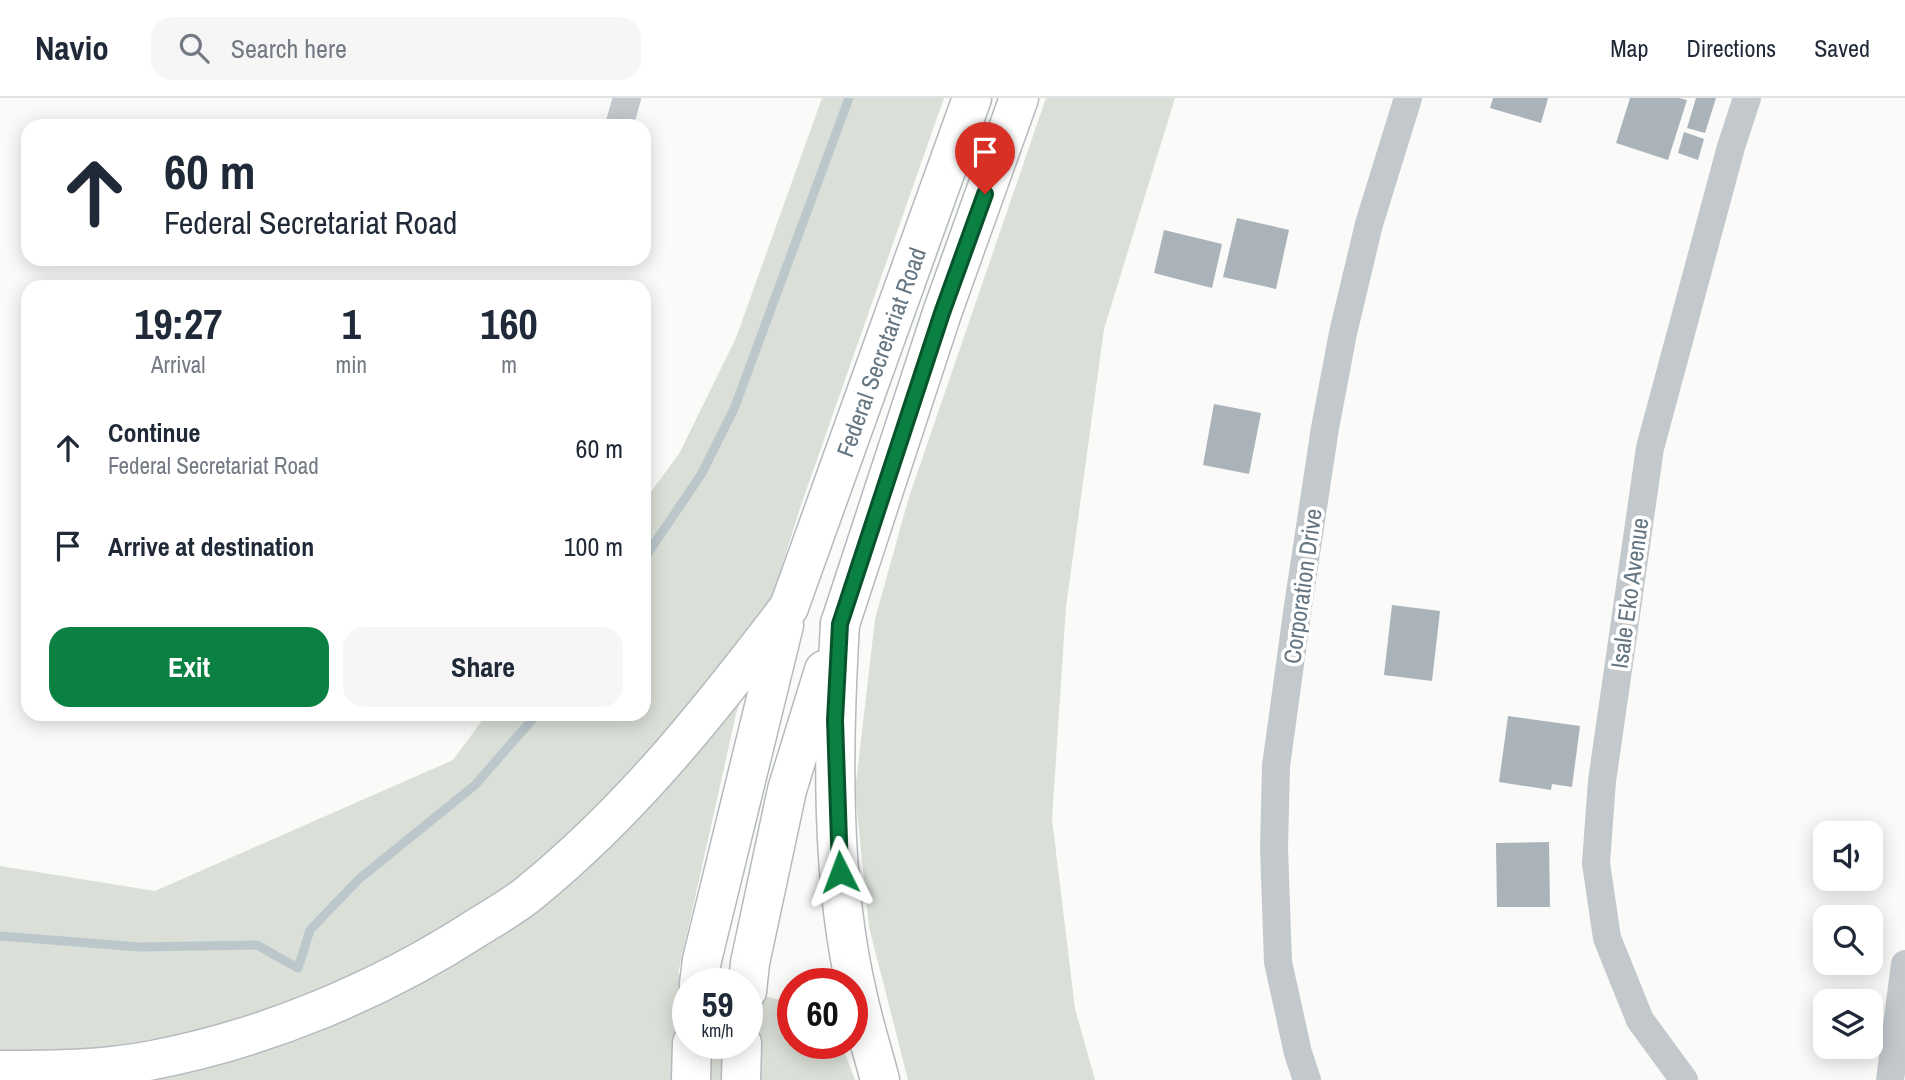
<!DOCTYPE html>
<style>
:root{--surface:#fff;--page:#f6f6f7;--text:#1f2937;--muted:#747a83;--line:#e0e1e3;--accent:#0b8043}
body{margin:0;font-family:"Archivo Narrow",sans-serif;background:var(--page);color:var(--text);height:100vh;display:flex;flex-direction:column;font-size:26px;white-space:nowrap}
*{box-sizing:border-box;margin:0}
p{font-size:23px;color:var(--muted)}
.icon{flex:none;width:38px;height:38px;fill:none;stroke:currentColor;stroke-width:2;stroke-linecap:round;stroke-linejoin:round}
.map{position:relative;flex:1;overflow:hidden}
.details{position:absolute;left:21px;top:182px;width:630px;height:441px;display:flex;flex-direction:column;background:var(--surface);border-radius:21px;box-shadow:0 4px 18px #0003}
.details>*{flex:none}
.hud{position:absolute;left:21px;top:21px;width:630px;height:147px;border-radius:21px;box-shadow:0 4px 18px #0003;background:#fff;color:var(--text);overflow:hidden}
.tools{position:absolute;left:1813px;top:723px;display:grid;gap:14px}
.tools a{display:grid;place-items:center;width:70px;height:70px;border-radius:14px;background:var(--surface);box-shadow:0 4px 18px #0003;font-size:35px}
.speed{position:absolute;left:672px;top:870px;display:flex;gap:14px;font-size:35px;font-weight:700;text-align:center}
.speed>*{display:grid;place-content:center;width:91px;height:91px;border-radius:50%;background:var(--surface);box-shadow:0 4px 18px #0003;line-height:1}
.speed small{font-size:18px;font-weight:400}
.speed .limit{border:10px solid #d22;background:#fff;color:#111}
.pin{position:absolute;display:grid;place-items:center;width:60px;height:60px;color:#fff;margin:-72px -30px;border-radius:50% 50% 50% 0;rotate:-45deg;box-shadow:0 0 7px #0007}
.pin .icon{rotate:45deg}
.me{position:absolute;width:77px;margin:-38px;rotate:357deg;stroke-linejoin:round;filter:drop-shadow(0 0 5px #0008)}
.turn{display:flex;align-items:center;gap:24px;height:147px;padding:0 28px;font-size:32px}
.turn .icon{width:91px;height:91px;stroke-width:2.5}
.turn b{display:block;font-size:49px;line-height:60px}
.eta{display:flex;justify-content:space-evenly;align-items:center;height:119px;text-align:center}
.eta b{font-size:42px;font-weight:700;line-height:49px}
.cta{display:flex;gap:14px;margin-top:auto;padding:14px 28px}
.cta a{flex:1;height:80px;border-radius:21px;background:var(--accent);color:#fff;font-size:28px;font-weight:700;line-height:80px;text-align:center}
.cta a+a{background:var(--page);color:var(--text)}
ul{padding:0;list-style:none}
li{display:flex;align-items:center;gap:21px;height:98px;padding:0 28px}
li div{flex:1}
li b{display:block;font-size:26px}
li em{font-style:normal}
header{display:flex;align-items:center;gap:42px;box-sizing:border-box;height:98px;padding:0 35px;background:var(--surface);border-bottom:2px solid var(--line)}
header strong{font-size:33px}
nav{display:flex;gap:38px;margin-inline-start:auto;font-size:24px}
.search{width:490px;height:63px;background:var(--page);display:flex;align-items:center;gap:18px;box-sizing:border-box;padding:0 24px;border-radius:21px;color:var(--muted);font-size:26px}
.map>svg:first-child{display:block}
.green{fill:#dadfd7}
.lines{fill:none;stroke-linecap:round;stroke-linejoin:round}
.stream{stroke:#bbc7cb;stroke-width:9}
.building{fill:#aab3b9}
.secondary-casing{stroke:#b3babf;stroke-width:41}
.primary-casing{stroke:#b5babe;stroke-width:41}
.street{stroke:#c3c8cc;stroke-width:28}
.secondary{stroke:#fff;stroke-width:38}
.primary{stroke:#fff;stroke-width:38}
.route-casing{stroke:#07532c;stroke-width:18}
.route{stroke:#0b8043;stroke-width:12}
.labels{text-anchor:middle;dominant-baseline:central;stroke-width:7;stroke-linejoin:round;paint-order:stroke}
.street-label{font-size:24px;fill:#657683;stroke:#fff}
</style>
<header>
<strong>Navio</strong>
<div class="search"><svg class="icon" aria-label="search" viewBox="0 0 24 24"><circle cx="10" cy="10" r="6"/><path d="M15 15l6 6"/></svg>Search here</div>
<nav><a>Map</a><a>Directions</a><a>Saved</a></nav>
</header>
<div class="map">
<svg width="1905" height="982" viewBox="0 0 1905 982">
<rect width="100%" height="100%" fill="#fafaf8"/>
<!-- green -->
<path class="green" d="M822,0h122l-144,410 -64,206 -58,260 37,9 -27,1v59h59v-51l46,11v40h48l14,37h-855v-214l155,25 298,-131 34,-46h157v-213l35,-47 57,-116z
M1046,0h129l-71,231 -38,278 -14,212 23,190 20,71h-187l-39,-153 -14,-135 20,-173 34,-122z"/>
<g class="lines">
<!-- stream -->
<path class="stream" d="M644,461l58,-86 32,-64 115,-311
M0,838l139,11 118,-2 41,23 12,-38 49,-51 116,-94 62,-71"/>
</g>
<!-- building -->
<path class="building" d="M1493,0h55l-7,25 -51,-15z
M1630,0h49l8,2 -19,60 -52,-17z
M1696,0h20l-11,35 -18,-5z
M1684,34l20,7 -6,21 -20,-7z
M1237,120l52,12 -13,59 -53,-12z
M1164,132l58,14 -10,44 -58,-15z
M1214,306l47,9 -12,61 -46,-9z
M1392,507l48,6 -8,70 -48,-6z
M1508,618l72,10 -8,61 -20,-3 -1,6 -52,-8z
M1549,744l1,65h-53l-1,-64z"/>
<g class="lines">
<!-- secondary casing -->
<g class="secondary-casing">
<g id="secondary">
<path id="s1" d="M789,509l183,-509"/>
<path d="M840,526l102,-311 77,-215"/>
</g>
</g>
<!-- primary casing -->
<g class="primary-casing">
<path id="primary" d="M840,526c-7,120 -10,256 18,373 6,28 15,56 22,83
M699,886l3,-24 82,-335
M747,893l3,-28 37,-173 37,-120
M0,972c51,0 102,0 153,-10 114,-22 228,-70 325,-133 16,-10 34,-20 49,-32 103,-83 182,-183 262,-288
M691,982l1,-37
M741,982l1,-37"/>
</g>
<!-- street -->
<path class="street" d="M619,28l8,-28
M1307,982l-9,-27 -20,-91 -4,-114 2,-82 22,-160 27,-178 18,-95 26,-109 39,-126
M1684,982l-44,-60 -33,-82 -11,-75 6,-82 48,-333 81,-301 16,-49
M1890,982l15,-116"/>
<!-- secondary -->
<use href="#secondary" class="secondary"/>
<!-- primary -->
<use href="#primary" class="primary"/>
</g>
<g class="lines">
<!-- route casing -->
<g class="route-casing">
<path id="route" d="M840,774l-5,-152 5,-96 102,-311 43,-119"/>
</g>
<!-- route -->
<use href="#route" class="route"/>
</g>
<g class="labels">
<!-- street labels -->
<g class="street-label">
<text stroke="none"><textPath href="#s1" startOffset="271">Federal Secretariat Road</textPath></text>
<text transform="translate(1302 488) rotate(-82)">Corporation Drive</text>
<text transform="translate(1629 495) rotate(-82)">Isale Eko Avenue</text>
</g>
</g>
</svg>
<div class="tools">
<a><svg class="icon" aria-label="sound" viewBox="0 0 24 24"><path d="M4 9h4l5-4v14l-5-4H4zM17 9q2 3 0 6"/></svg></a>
<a><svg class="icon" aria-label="search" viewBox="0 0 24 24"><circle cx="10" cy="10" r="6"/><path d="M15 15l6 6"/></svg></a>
<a><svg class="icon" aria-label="layers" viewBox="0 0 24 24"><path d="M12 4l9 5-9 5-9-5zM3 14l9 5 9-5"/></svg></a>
</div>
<div class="speed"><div>59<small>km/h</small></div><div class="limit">60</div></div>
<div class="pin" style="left:985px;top:96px;background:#d93025"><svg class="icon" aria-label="arrive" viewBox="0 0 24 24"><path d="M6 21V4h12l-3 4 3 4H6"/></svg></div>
<svg class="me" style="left:840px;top:774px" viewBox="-20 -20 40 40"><path d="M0-17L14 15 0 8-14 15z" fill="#0b8043" stroke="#fff" stroke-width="4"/></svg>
<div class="hud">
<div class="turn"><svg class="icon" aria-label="ahead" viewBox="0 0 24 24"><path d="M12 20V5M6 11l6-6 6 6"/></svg><div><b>60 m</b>Federal Secretariat Road</div></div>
</div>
<section class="details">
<div class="eta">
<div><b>19:27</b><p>Arrival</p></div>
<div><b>1</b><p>min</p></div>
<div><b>160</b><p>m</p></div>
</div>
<ul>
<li><svg class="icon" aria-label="ahead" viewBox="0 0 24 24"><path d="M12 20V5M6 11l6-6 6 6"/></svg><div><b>Continue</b><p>Federal Secretariat Road</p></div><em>60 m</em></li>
<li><svg class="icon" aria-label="arrive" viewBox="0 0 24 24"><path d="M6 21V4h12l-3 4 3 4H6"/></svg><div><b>Arrive at destination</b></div><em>100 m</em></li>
</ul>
<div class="cta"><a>Exit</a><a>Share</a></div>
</section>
</div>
